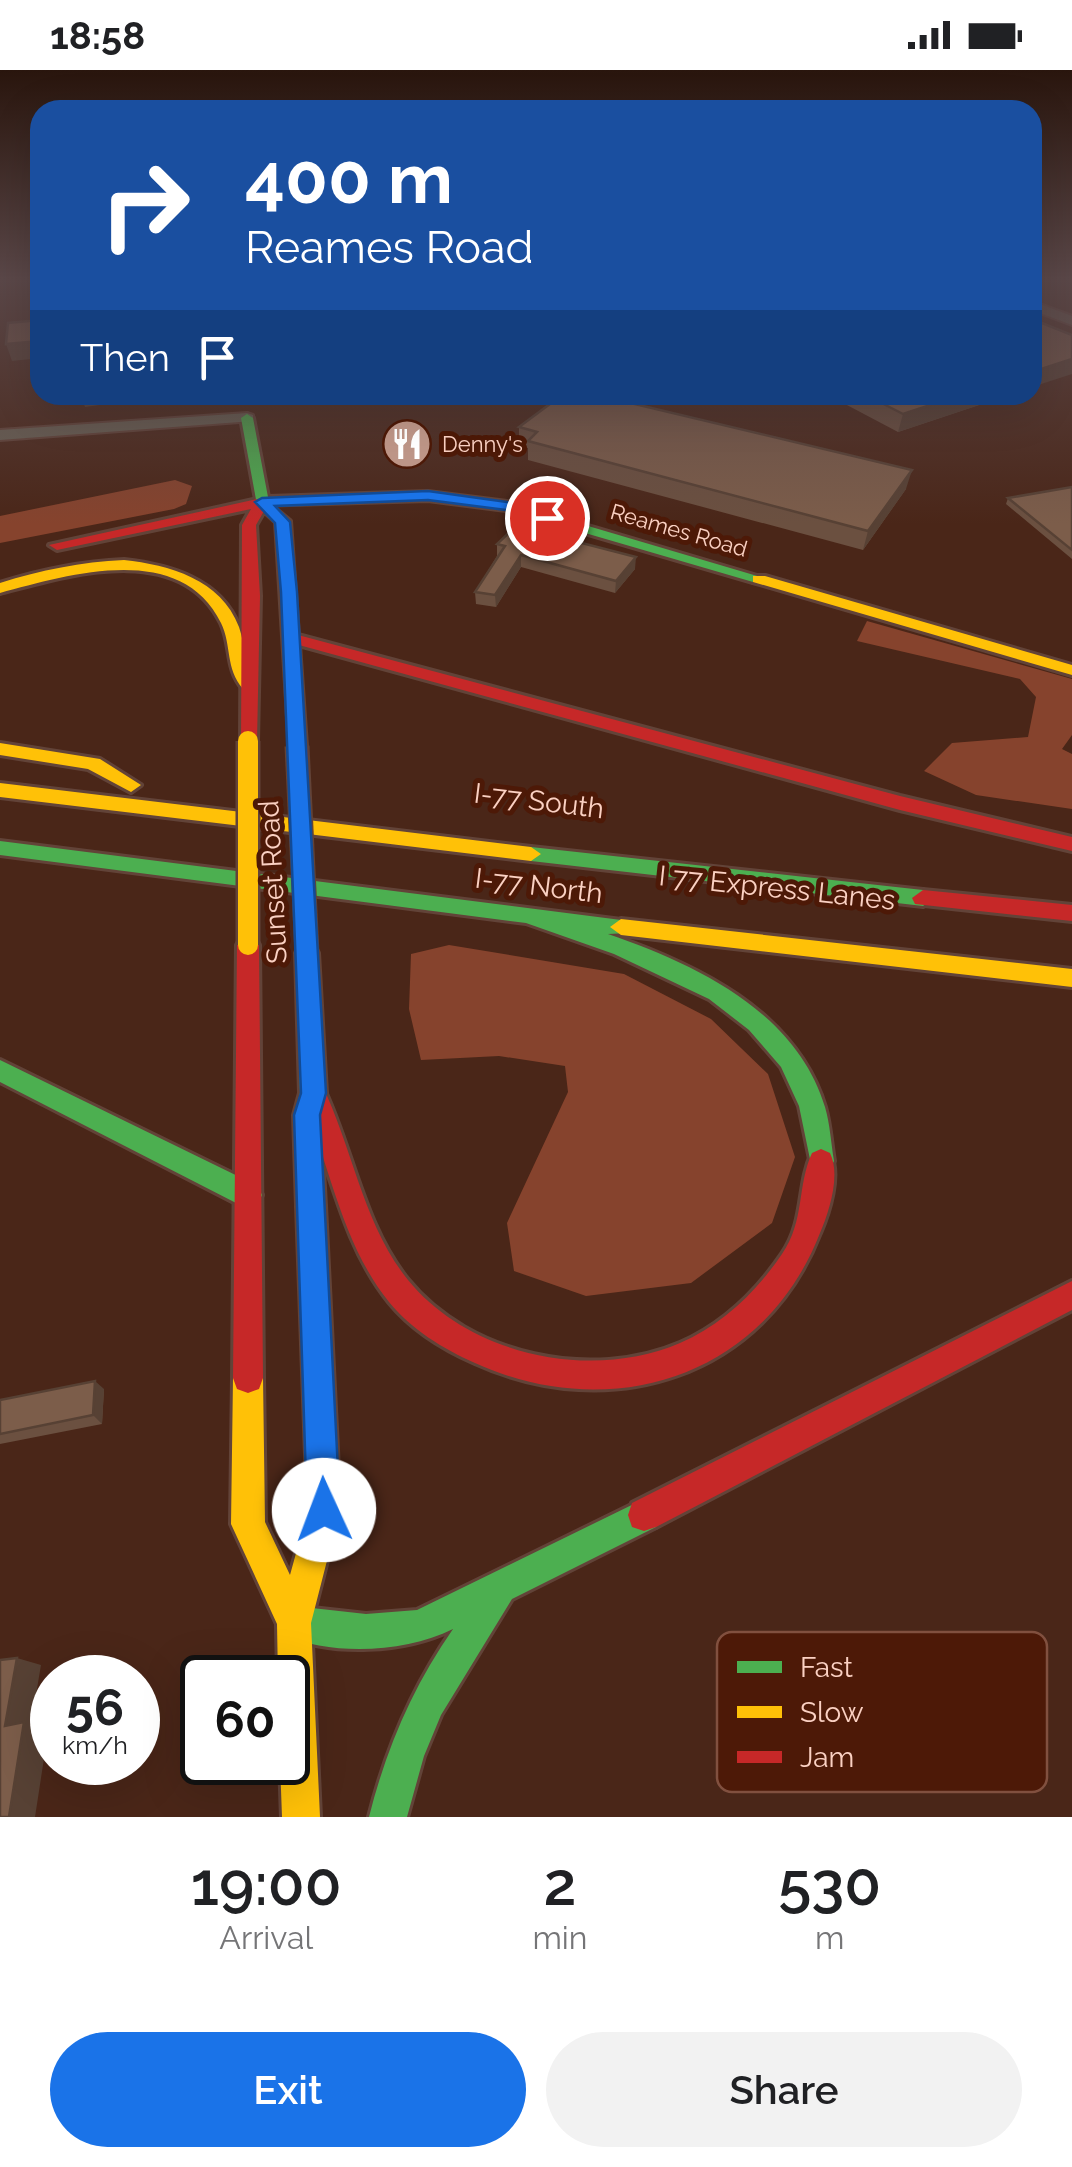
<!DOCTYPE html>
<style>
:root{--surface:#fff;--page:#f2f2f2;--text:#202124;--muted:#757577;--accent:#1a73e8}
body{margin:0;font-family:Raleway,sans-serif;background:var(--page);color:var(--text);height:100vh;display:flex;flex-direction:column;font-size:38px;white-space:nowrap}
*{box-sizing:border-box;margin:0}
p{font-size:32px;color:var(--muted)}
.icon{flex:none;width:55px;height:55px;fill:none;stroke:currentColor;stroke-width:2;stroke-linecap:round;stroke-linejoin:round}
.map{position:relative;height:1747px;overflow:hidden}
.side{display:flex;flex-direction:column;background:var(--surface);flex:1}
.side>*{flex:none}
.banner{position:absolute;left:30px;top:30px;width:1012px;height:305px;border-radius:30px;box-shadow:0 10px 40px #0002;background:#1a4fa0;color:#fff;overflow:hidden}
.speed{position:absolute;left:30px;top:1585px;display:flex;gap:20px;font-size:50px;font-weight:700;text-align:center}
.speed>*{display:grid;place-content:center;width:130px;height:130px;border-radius:50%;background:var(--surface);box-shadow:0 10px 40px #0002;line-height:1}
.speed small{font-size:25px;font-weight:400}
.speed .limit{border:5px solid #111;border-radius:15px;background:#fff;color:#111}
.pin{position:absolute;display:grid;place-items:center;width:85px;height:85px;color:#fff;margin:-42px;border:5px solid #fff;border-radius:50%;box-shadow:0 2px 10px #0007}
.me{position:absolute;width:110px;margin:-55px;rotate:358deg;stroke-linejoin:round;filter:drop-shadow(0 0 8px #0008)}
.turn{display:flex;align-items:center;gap:35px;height:210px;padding:0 50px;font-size:45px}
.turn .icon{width:130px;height:130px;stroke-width:2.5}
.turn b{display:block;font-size:70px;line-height:85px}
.then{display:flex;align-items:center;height:95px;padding:0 50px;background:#0003;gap:20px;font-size:38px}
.eta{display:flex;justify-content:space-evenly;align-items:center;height:170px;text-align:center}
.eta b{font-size:60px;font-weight:600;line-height:70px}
.action{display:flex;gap:20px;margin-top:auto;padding:20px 50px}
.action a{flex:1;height:115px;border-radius:60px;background:var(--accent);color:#fff;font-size:40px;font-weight:600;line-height:115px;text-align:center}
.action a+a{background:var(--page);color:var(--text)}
.status{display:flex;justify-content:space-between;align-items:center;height:70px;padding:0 50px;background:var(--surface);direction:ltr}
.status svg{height:28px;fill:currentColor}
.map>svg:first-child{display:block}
.green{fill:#86432d}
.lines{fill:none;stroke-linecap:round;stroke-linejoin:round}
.street-casing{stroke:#624338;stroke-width:4}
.fast-casing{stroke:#624338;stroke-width:6}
.slow-casing{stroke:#624338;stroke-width:6}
.jam-casing{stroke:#624338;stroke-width:6}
.street{fill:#696255;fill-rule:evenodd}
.fast{fill:#4caf50;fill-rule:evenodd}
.slow{fill:#ffc107;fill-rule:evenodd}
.jam{fill:#c62828;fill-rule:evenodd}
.slow-bridge-casing{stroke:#624338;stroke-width:25;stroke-linecap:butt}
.jam-bridge-casing{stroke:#624338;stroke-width:25;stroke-linecap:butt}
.slow-bridge{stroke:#ffc107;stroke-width:20}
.jam-bridge{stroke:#c62828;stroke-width:20}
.wall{fill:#6b5040}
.shaded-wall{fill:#574134}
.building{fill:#7c5d4a;stroke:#574134;stroke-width:2.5}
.route{fill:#1a73e8;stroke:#114b97;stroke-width:2.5}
.labels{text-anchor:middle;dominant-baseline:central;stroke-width:10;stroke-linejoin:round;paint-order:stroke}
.far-poi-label{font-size:22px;fill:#fbd1c3;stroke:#4d1907;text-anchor:start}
.far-street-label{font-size:22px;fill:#fbd1c3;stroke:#4d1907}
.street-label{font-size:28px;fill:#fbd1c3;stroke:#4d1907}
.key{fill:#4d1907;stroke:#81503f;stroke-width:2.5}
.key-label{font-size:28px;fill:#fbd1c3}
</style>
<div class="status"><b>18:58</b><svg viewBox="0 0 49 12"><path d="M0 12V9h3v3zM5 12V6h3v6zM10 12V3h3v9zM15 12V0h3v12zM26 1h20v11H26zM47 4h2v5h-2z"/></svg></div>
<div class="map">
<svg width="1072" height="1747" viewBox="0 0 1072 1747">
<rect width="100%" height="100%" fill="#4a2618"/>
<!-- green -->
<path class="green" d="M175,410l17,6 -6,18 -12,5 -174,34v-27z
M867,551l205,58v56l-10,14 10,5v55l-96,-14 -52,-24 28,-28 76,-6 8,-40 -16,-18 -163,-38z
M449,875l175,29 87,45 57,55 27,83 -23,66 -81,60 -105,13 -72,-25 -7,-48 61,-131 -3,-26 -66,-10 -78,4 -12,-51 2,-55z"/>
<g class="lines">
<!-- street casing -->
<g class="street-casing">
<path id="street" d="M1032,231l40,15v9l-40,-15z
M247,343l6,2v6l-253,19v-10z"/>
</g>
<!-- fast casing -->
<g class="fast-casing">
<path id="fast" d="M247,344l6,4 15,79 160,-5 79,10 260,77 -14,3 -247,-72 -78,-10 -171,5 -16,-87z
M0,771l629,80 3,6 -3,6 -21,1c87,30 188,77 217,173 5,17 6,36 9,54l-4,8 -9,4 -9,-4 -13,-63 -18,-39 -32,-37 -40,-31 -95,-45 -88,-31 -526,-68z
M531,777l392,43 11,8 -11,8 -392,-45 -10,-7z
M307,874l8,3 3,6 8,140 -6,22 5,91 -4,9 -10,4 -10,-4 -4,-9 -3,-91 6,-22 -4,-140 3,-6z
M0,990l258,126 4,9 -4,9 -10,4 -10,-4 -238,-122z
M644,1429l12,4 4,12 -4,12 -144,72 -71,116 -17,41 -17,61h-38c17,-68 44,-131 84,-188 -49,24 -120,27 -171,6l-5,-12 5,-12 12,-5 72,8 51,-4z"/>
</g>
<!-- slow casing -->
<g class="slow-casing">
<path id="slow" d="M124,490c45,5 97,19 115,67 7,21 5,39 19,58l-3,4h-12c-18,-21 -11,-43 -22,-66 -41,-83 -153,-48 -221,-30v-10c41,-13 81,-21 124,-23z
M753,506h12l307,89v10l-319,-93z
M0,673l100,16 41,26 -10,7 -43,-23 -88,-14z
M0,713l531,64 10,7 -10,7 -531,-64z
M621,849l451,50v18l-451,-52 -11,-8z
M311,1123l10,4 4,9 15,304 -29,113 9,194h-38l-2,-55h8v-84h-10l-1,-54 -46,-100 2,-146 4,-11 11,-4 11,4 4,11 2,144 25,53 18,-65 -11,-304 4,-9z"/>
</g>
<!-- jam casing -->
<g class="jam-casing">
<path id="jam" d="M262,428l28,23 8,114 602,161 172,41v14l-172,-41 -601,-165 7,101 -9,6 -7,-2 -14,-228 -12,-11 -8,14 4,71 -3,145 -9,6 -7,-2 1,-220 9,-16 -194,41 -8,-5z
M923,820l149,15v16l-157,-17 -3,-6z
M248,866l8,3 3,6 4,433 -4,11 -11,4 -11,-4 -4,-11 4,-433 3,-6z
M313,1012l9,3c31,64 41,139 86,195 62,76 184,101 272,63 43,-19 76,-51 102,-89 23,-33 15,-69 30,-101l9,-4 9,4c11,22 -1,59 -10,80 -56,144 -209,192 -345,130 -32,-14 -64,-34 -86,-61 -48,-59 -60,-141 -89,-209l4,-8z
M1072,1211v29l-416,217 -12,4 -12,-4 -4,-12 4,-12z"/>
</g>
<!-- street -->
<use href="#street" class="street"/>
<!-- fast -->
<use href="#fast" class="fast"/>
<!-- slow -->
<use href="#slow" class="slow"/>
<!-- jam -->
<use href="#jam" class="jam"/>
<!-- slow-bridge casing -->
<g class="slow-bridge-casing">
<path id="slow-bridge" d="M248,671v204"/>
</g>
<!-- jam-bridge casing -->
<g class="jam-bridge-casing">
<path id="jam-bridge" d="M297,676l10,207"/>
</g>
<!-- slow-bridge -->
<use href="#slow-bridge" class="slow-bridge"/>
<!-- jam-bridge -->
<use href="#jam-bridge" class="jam-bridge"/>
</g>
<!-- wall -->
<path class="wall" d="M828,325h181l-111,37z
M519,357l387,62 -43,61 -335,-90v-12l-9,-3z
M1072,417v72l-66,-55 2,-6z
M497,474l138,25 -20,24 -94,-26 -25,40 -20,-3 -1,-12 22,-36z
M104,1319l-2,35 -102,20v-44z"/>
<!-- shaded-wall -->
<path class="shaded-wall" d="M40,268v20l-28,3 -6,-17z
M1072,289v15l-40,13v-15z
M81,325h33v8l-29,4z
M961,325h48l-111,37 5,-18z
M912,400l-6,19 -43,61 5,-19z
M521,485v12l-25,40 -1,-12z
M636,487l-1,12 -20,24 1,-12z
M95,1311l9,8 -2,35 -9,-9z
M17,1588l24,7 -10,59 18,2 -14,91h-26l-4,-91z"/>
<!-- building -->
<path class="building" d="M1032,249l40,16v24l-40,13z
M40,250v21l-34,3 2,-21z
M562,325h35l315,75 -44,61 -340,-90 9,-9 -18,-5z
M866,325h95l-58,19z
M1072,417v63l-64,-52z
M516,456l120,31 -20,24 -95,-26 -26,40 -20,-3 30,-46 -8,-2z
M95,1311l-2,34 -93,19v-34z
M17,1588l-12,68 19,-4 -15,95h-9v-157z"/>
<!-- sky -->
<linearGradient id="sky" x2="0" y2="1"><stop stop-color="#29150d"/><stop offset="0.46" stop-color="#5a4748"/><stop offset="1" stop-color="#5a4748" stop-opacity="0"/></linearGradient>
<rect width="1072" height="454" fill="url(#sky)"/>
<!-- route -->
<path class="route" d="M428,421l79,11 48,16 -8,4 -41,-12 -78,-10 -153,6 15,16 7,70 29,501 -6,22 20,395 -4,11 -12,5 -12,-5 -5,-11 -13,-395 7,-22 -20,-501 -6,-69 -20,-21 7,-4z"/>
<!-- icons -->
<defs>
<g id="restaurant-disc" transform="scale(2.5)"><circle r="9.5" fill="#bd9587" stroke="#4d1907"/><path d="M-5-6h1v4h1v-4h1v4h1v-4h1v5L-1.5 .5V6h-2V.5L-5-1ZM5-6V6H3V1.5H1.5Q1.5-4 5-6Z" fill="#fff"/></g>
</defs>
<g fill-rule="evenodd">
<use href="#restaurant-disc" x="407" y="374"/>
</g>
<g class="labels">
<!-- far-poi labels -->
<g class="far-poi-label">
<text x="442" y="374">Denny's</text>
</g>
<!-- far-street labels -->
<g class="far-street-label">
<text transform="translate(679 460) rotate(16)">Reames Road</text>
</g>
<!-- street labels -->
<g class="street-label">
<text transform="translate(539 731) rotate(7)">I-77 South</text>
<text transform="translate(273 812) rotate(-93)">Sunset Road</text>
<text transform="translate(539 816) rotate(7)">I-77 North</text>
<text transform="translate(777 818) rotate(6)">I 77 Express Lanes</text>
</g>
</g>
<!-- legend -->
<rect x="717" y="1562" width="330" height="160" rx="15" class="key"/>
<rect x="737" y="1591" width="45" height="12" fill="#4caf50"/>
<rect x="737" y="1636" width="45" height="12" fill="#ffc107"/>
<rect x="737" y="1681" width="45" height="12" fill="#c62828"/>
<g class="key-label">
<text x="800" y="1607">Fast</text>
<text x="800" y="1652">Slow</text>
<text x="800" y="1697">Jam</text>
</g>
</svg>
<div class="speed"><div>56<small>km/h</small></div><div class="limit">60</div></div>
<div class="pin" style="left:547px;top:448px;background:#d93025"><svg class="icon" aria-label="arrive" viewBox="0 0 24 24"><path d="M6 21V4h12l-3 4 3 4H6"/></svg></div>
<svg class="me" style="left:324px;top:1440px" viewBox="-20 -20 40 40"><circle r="19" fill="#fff"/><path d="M0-13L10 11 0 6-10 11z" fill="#1a73e8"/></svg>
<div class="banner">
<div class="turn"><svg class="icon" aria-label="right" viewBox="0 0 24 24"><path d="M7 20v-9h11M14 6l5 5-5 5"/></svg><div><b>400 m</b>Reames Road</div></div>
<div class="then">Then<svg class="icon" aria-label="arrive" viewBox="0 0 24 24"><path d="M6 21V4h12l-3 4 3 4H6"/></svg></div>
</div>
</div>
<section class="side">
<div class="eta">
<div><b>19:00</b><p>Arrival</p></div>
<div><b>2</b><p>min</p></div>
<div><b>530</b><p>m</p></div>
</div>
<div class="action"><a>Exit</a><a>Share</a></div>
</section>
